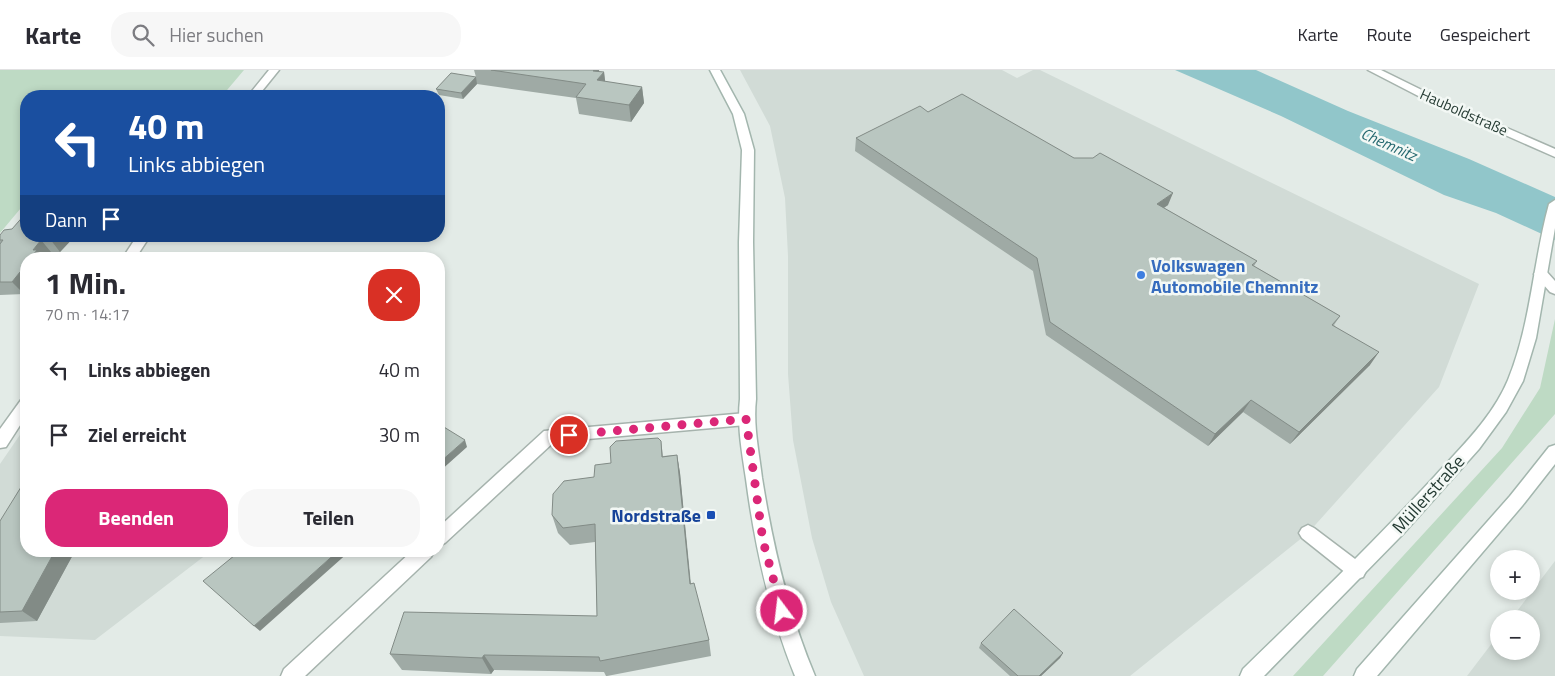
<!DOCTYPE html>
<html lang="de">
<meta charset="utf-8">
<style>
:root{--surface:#fff;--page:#f7f7f7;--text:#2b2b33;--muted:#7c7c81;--line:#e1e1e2;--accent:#db2777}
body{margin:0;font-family:"Titillium Web",sans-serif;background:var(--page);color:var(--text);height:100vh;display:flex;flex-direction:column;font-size:19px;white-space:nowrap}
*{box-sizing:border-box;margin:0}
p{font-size:16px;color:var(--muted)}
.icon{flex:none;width:28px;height:28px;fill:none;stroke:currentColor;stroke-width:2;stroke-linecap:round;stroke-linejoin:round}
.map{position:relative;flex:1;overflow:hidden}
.panel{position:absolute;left:20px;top:182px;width:425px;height:305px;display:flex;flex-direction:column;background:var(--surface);border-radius:20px;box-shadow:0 2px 8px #0003}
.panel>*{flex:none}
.top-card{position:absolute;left:20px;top:20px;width:425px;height:152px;border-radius:20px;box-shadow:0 2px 8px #0003;background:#1a4fa0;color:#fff;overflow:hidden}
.tools{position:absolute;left:1490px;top:480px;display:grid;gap:10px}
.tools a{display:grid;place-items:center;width:50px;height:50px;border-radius:50%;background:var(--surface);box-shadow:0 2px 8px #0003;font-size:25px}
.pin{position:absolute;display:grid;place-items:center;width:42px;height:42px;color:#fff;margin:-21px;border:2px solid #fff;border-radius:50%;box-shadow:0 1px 5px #0007}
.me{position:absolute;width:55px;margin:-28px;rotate:345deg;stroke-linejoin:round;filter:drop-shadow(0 0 4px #0008)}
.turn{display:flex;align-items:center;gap:18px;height:105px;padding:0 25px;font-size:22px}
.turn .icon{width:65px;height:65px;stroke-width:2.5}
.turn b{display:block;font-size:35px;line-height:42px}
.then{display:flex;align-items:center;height:48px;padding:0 25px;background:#0003;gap:10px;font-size:19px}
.round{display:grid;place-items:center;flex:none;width:52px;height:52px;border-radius:20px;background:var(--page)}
.overview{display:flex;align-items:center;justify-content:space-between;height:85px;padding:0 25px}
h1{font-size:30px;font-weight:700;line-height:38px}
.button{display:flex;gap:10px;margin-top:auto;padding:10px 25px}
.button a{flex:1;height:58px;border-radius:20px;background:var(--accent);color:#fff;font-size:20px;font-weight:700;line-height:58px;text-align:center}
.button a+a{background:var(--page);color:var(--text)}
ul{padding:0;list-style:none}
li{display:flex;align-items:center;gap:15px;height:65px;padding:0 25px}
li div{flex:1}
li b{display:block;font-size:19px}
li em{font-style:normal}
header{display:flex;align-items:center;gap:30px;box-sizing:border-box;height:70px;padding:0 25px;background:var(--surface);border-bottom:1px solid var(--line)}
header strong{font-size:24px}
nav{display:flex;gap:28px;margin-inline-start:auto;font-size:18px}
.search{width:350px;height:45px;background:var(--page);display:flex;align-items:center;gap:12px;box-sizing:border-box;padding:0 18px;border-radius:20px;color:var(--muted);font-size:19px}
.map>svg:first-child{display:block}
.built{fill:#d1dbd6}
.green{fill:#bedac4}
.water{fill:#91c6ca}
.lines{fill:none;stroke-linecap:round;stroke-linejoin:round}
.lane-casing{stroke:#a6b3ad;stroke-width:3}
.street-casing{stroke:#a6b3ad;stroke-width:3}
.secondary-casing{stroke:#a3b6ae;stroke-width:3}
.lane{fill:#fff;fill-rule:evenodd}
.street{fill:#fff;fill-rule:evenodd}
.secondary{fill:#fff;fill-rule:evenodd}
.wall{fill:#9faaa5}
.shaded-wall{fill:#828b86}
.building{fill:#b9c6c0;stroke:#828b86}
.route{stroke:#db2777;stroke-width:9;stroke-dasharray:0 16.2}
.shop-dot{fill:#3f7fe0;stroke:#f3f8f5;stroke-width:2}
.transit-dot{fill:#1a4fb4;stroke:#f3f8f5;stroke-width:2}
.labels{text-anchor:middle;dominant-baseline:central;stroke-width:5;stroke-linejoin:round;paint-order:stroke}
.far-street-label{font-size:15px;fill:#253b33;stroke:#f3f8f5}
.far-water-label{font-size:16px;font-style:italic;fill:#256970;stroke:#f3f8f5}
.shop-label{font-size:18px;font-weight:bold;fill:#366cbe;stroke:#f3f8f5;text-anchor:start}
.street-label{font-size:18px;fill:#253b33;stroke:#f3f8f5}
.transit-label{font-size:18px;font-weight:bold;fill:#164399;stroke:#f3f8f5;text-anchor:end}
</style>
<header>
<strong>Karte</strong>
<div class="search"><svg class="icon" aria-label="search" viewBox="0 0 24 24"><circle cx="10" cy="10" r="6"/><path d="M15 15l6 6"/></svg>Hier suchen</div>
<nav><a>Karte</a><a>Route</a><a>Gespeichert</a></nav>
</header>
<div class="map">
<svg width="1555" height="606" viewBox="0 0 1555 606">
<rect width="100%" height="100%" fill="#e3ebe7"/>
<!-- built -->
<path class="built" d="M740,0h262l15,8 16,-8h7l439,214 -40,103 -131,146 -178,143h-266l-33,-74 -19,-64 -19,-98 -5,-66v-118l-3,-58 -15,-72z
M26,356v125h185l-116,89 -95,-4v-172z
M1555,491v115h-88l32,-42v17h32v-32h-20z"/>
<!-- green -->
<path class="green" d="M0,0h244l-22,26h-196v106l-26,31z
M1555,249v95l-232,262h-30l209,-228 38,-60z"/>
<!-- water -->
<path class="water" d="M1175,0h81l92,41 121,48 86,38v43l-59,-27 -52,-18 -163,-79z"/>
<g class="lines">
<!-- lane casing -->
<g class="lane-casing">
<path id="lane" d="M746,343l6,2 2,4 -2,4 -6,2 -192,17 -109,101 -6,3v-19l105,-96z
M1308,455l6,3 49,37 3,6 -3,6 -6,2 -6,-2 -49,-39 -3,-5 3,-5z
M412,481h22l-3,6 -126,119h-24l3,-7z"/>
</g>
<!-- street casing -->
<g class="street-casing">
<path id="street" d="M269,0h10l-21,26h-10z
M1368,0h13l55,27 119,52v8l-127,-56z
M137,166h13l-15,23h-13z
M1541,199l5,2 9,10v13l-5,-2 -16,-18 2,-3z
M26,328v18l-20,31 -6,1v-19l21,-29z"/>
</g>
<!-- secondary casing -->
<g class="secondary-casing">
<path id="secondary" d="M710,0h10l24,44 10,36 -1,92 3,157c-3,27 3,53 6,79 11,69 26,134 53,198h-20c-26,-64 -40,-129 -49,-197 -4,-27 -9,-53 -6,-80l-1,-157 3,-92 -9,-36z
M1555,130v28l-19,110 -13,43 -17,31 -27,37 -76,85 -139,142h-24l3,-7c65,-63 130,-126 192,-193 26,-29 57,-58 73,-96 23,-56 25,-118 41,-176z
M1555,375v19l-33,42 -145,170h-23l3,-7 153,-173 39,-49z"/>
</g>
<!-- lane -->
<use href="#lane" class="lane"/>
<!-- street -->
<use href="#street" class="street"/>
<!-- secondary -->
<use href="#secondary" class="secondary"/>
</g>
<!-- wall -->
<path class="wall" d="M474,0h125v2h5l1,10 37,5 2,16 -13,19 -52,-8 -3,-16 -99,-14 -14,15 -24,-4 -3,-6 40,-12z
M928,42l146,46 94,47 -4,3 93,53 -3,5 86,50 -6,9 36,40 -80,79 -47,-32 -35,34 -162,-111 -13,-64 -178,-120 1,-13z
M12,159l14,7h49l-15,16h-9l-25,7v32l-2,3 -24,1v-60z
M661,371l2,15 14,-1 3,18 11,111 18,56 2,16 -104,20h-1l-2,-4 -110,-2 -3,4 -89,-4 -12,-16 207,-38 -2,-74 -25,3 -12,-12 -6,-18 59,-52z
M0,451l26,30h49l-38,70 -37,2z
M981,573l82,10 -3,5 -19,18h-31l-31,-28z"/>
<!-- shaded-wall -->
<path class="shaded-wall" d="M594,0h5l1,7 4,-5 2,16 -6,9 -7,-26z
M476,7l1,7 -14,15 -2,-6z
M642,17l2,16 -13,19 -2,-17z
M1173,123l-5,12 -17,11 6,-12z
M53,166h22l-15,16 -10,-13z
M41,170l10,12 -5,7h-16l3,-9z
M26,199v22l-2,3 -12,-12 8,-10z
M1379,282l-9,13 -80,79 9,-12z
M1251,330l-8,12 -35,34 7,-12z
M465,370l2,7 -28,25v-9z
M677,385l3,18 12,127 -2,-16z
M55,481h20l-38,70 -15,-10z
M338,481h12l-90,80 -6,-5z
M1063,583l-3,5 -19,18h-2z
M484,585l10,15 -3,4 -9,-16z"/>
<!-- building -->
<path class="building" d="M491,0h103l-1,1 11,1 -7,8 45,7 -13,18 -53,-8 10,-13z
M451,3l25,4 -15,16 -25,-4z
M962,24l112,64h19l7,-5 73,40 -16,11 100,57 -5,4 88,51 -8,9 47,27 -80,80 -48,-32 -36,34 -165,-112 -13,-64 -181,-120 64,-32 8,6z
M26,143v23h27l-3,3 -9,1 -8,10h4l-7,9h-4v10l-6,3 -8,10h-12v-38l3,-4h-3v-5l4,-5 8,-1z
M439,354l26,16 -26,23z
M658,368l3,3 1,16 15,-2 13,129 4,-1 15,57 -109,21 -1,-4 -115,-2 -2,3 -92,-4 14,-42 193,4 -2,-92 -32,4 -11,-13 1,-21 11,-13 30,-4 1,-12 16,-2 -1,-16 6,-6z
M26,409v72h29l-33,60 -22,1v-91z
M240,481h98l-84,75 -51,-45z
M1014,539l49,44 -24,23h-21l-37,-33z"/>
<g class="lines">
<!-- route -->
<path class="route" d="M569,365l177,-16 17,122 19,70"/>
</g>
<!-- markers -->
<circle class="shop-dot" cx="1141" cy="205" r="5"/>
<rect class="transit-dot" x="706" y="440" width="10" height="10" rx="2.5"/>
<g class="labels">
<!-- far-street labels -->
<g class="far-street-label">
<text transform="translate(1464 42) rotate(24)">Hauboldstraße</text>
</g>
<!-- far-water labels -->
<g class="far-water-label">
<text transform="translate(1389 74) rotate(24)">Chemnitz</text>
</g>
<!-- shop labels -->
<g class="shop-label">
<text x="1151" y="195">Volkswagen<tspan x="1151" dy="21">Automobile Chemnitz</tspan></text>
</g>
<!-- street labels -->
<g class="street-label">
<text transform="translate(1428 424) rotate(-48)">Müllerstraße</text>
</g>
<!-- transit labels -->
<g class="transit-label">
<text x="701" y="445">Nordstraße</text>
</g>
</g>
</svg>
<div class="tools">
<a>+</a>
<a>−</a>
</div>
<div class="pin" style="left:569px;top:365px;background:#d93025"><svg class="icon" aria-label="arrive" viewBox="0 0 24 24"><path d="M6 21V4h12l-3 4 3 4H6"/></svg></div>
<svg class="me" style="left:782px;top:541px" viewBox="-20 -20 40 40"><circle r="17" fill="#db2777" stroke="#fff" stroke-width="3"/><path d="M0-11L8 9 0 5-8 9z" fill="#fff"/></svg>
<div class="top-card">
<div class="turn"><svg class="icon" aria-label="left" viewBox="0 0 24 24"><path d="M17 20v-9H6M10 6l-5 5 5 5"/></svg><div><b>40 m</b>Links abbiegen</div></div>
<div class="then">Dann<svg class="icon" aria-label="arrive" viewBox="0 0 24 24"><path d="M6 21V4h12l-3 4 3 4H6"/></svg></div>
</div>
<section class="panel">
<div class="overview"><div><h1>1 Min.</h1><p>70 m · 14:17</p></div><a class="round" style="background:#d93025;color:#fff"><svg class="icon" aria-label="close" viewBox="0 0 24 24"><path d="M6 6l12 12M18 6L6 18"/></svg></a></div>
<ul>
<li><svg class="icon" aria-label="left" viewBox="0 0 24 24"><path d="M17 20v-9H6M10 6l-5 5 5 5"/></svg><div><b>Links abbiegen</b></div><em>40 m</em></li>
<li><svg class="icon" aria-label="arrive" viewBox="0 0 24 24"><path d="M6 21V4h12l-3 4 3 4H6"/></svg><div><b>Ziel erreicht</b></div><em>30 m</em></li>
</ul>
<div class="button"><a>Beenden</a><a>Teilen</a></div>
</section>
</div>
